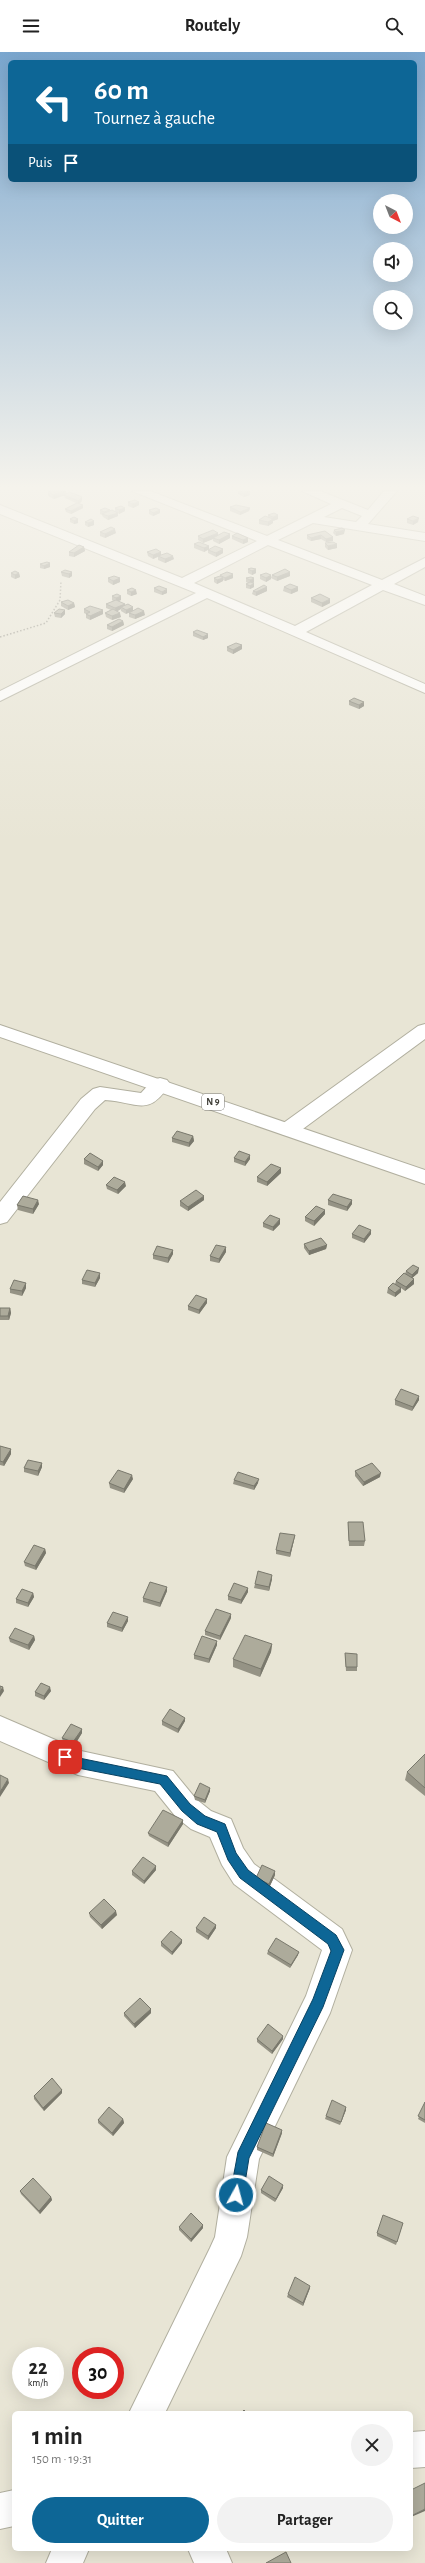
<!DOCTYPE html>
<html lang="fr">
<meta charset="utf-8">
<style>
:root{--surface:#fff;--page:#f2f2f2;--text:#222;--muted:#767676;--accent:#0d6696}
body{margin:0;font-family:"Alegreya Sans",sans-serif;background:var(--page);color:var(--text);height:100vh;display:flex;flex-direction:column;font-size:15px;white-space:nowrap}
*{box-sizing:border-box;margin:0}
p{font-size:13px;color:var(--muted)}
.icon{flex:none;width:22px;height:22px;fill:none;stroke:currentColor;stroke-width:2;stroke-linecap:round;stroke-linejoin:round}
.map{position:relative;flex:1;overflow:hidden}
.side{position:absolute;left:12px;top:2359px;width:401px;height:140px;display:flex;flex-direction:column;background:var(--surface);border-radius:6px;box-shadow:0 4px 16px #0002}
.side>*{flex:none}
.banner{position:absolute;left:8px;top:8px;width:409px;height:122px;border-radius:6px;box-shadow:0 4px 16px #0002;background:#0d6696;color:#fff;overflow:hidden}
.needle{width:26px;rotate:138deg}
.controls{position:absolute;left:373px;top:142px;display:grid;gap:8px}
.controls a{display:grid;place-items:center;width:40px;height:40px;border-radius:50%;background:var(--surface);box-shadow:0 4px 16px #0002;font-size:20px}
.speed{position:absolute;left:12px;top:2295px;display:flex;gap:8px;font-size:20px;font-weight:700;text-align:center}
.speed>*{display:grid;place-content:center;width:52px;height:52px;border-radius:50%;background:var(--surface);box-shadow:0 4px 16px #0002;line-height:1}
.speed small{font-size:10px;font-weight:400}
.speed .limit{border:6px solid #d22;background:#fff;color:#111}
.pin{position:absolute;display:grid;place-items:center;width:34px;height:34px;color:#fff;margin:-17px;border-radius:8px;box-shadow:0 2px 6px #0006}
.me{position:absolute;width:44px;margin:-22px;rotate:7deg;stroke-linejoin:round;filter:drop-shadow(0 0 3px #0008)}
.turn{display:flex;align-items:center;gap:14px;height:84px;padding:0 20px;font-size:18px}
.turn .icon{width:52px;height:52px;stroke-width:2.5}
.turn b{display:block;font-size:28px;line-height:34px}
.then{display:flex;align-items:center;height:38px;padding:0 20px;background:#0003;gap:8px;font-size:15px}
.round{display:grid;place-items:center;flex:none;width:42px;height:42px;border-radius:21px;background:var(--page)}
.summary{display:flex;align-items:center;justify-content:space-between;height:68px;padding:0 20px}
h1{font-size:24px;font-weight:700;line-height:30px}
.primary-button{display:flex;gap:8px;margin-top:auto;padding:8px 20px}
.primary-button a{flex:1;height:46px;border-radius:24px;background:var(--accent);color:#fff;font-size:16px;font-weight:700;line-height:46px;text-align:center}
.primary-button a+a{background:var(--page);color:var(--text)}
header{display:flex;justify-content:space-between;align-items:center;height:52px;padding:0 20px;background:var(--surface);font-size:18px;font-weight:700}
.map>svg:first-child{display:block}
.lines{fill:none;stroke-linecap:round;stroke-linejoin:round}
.minor-casing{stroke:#b1af9f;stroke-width:2}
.major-casing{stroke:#b1af9f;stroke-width:2}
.path{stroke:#918f84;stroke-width:1.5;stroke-dasharray:1.5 2;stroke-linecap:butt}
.minor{fill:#fff;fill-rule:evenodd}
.major{fill:#fff;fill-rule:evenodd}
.wall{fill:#959385}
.shaded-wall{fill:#79786c}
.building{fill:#adab9b;stroke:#79786c}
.route{fill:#0d6696;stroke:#084262}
.labels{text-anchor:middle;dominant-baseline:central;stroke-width:3;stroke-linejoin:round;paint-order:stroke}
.shield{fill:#fff;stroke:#787772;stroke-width:1}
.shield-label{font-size:10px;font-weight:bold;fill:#3e3d36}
</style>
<header><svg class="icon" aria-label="menu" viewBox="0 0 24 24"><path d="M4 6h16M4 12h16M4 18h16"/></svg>Routely<svg class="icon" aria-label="search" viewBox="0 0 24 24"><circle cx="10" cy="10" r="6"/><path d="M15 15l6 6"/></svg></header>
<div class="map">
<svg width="425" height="2511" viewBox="0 0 425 2511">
<rect width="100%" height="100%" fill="#e8e5d5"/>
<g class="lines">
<!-- minor casing -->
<g class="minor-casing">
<path id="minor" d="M132,439h18l117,45 64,-32 -29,-13h18l48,19 16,-19h13l-29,33 57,9v8l-112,-18 -35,17 104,40 43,-22v9l-31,17 31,12v9l-42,-15 -77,42 119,52v9l-218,-95 -207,103v-10l196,-98 -196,-79v-9l182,73 75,-37zM342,456l20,8 -6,6 -32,-5zM268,493l104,40 -77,41 -101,-43z
M425,972v15l-129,95 -7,2 -7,-2 -3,-5 3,-5 136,-98z
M160,1026l7,2 3,4c-22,34 -32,18 -65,16l-10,9 -88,113 -7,2v-22l81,-103 12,-10 7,-2 41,6 12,-13z
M0,1664l81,35 92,20 23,28 15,12 20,8 12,29 11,16 88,65 10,21 -22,63 -71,146 -12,78 -6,19 -76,157h-36l81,-165 5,-11 12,-80 79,-161 16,-46 -88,-66 -12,-19 -12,-28 -19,-8 -15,-12 -21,-26 -77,-16 -78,-34z
M425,2379v36l-14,1v-36z
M14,2438v36l-14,3v-36z
M52,2497h37l-6,14h-37z
M188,2497h38l6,14h-38z"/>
</g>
<!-- major casing -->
<g class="major-casing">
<path id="major" d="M0,973l425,145v14l-425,-147z"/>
</g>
<!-- path -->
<path class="path" d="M0,585l46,-14 14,-23 1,-19"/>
<!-- minor -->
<use href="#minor" class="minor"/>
<!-- major -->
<use href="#major" class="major"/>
</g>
<!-- wall -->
<path class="wall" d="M50,439h16v3l16,3v4l-3,3 4,1v3l-12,6 -5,-2 -1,-3 11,-6 -11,-5 -1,-3 -10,4 -6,-3v-4z
M238,439h12v4l-6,2 -6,-3z
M128,450h11v3l-6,3 -5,-2z
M230,455l20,1 -1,3 -9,4 -10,-4z
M115,456l10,3 -6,3 -1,-1v3l-10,4 -5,-3 -1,-2 -2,-1v-4l15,1z
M149,458h11v3l-7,3 -4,-2z
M268,463l10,4 -5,2v2l-5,3 -9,-2v-4l9,-3z
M70,467h8v4l-4,1 -4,-2z
M407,467l11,3 -5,3 -6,-2z
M94,469v4l-6,2 -3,-2v-3z
M334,478l10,4 -8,2 -3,-3z
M325,479l8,6v4l-7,1 -5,-3 -10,2 -4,-2v-4z
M100,480l16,1 -11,5 -5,-2z
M230,482v4l-11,6 -6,-3v-2l-10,4 -5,-3v-4z
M232,484l16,2v4l-5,2 -11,-5z
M325,491l12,5 -9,2 -3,-3z
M194,492l15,2v3l14,4 -7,4 -8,-4v-3l-4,2 -10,-4z
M84,495l1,4 -11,6 -5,-1v-4z
M147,500h14v3l13,4 -9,4 -7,-3v-3l-5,2 -5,-3z
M50,511v4l-6,2 -4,-1v-4z
M251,516l5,1v4l-4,2 -4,-2v-4z
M61,520h11v4l-3,2 -7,-2z
M290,520v4l-13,5 -6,-3 1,-3z
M11,521h8l1,4 -5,2 -4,-2z
M220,523l13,3 -8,3 -2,-1v1l-6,3 -3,-2v-4l6,-2z
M260,523h11v4l-5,3 -6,-3z
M108,526h12v4l-7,3 -5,-3z
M246,526l8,4 -1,1 1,4 -4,2 -4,-1v-4l2,-1 -2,-1z
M267,535v4l-11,5 -4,-2 1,-3z
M284,535h14v4l-7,3 -8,-3z
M154,536l13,5 -5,2 -8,-3z
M127,538l10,4 -6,2 -4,-2z
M112,544l9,4 -2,1 6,5 3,-2 -2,10 -5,-3v-2l-4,2 4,6 -9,3 -6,-3 -1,-4 6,-3 -5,-2v-4l7,-3 -1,-1z
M311,546l19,5 -8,4 -11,-5z
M61,550l13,1 1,4 -7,3 -7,-4z
M84,557l19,5 -13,6 -4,-2v-4l-2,-1z
M54,561l11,1 -4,4 -6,-1z
M129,561l16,2 -10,4 -6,-2z
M123,569l1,4 -12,6 -5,-2v-4z
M193,580l15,6 -5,2 -10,-4z
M242,593v4l-9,5 -6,-3v-4z
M349,649l15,5 -5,3 -10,-4z
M193,1084l1,5 -5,6 -17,-5v-4z
M234,1106l16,1 -5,7 -11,-4z
M84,1107l19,6 -5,6 -14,-7z
M281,1116v5l-14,13 -10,-4v-5z
M106,1133l20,1 -8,8 -11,-5z
M204,1148l-16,11 -8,-5v-5z
M328,1148h24v4l-5,7 -19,-6z
M39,1152l-6,10 -15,-4 -1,-5z
M325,1158v4l-11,12 -9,-5v-4z
M263,1171l17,1 -7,7 -10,-4z
M352,1182h19l-7,9 -12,-5z
M304,1192l23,1 -1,4 -17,6 -5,-7z
M226,1200l-7,11 -9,-2v-5z
M173,1202l-5,9 -15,-4v-4z
M406,1219l12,2 -6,5 2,6 -9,7 -4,-3v4l-6,5 -8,-4 1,-5 7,-4 1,-3 9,-7z
M100,1226l-5,9 -13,-3v-4z
M26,1231v5l-4,8 -12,-3v-4z
M207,1247v4l-8,11 -11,-4v-4z
M0,1256h10l1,5 -2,7h-9z
M395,1348h24l-7,11 -17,-6z
M0,1394l11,8 -7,12 -4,-1z
M42,1411v4l-4,9 -14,-4v-4z
M355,1419l25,6 -17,9 -8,-10z
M133,1427l-9,14 -14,-5 -1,-5z
M234,1428l24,3 -4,7 -21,-6z
M348,1470l17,19 -1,5h-15l-1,-20z
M295,1483l-1,5 -4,17 -14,-3v-4z
M45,1497l1,4 -10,17 -11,-4 -1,-4z
M272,1527l-3,12 -15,-3 1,-4z
M167,1535v4l-7,16 -17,-5v-4z
M248,1536v4l-7,12 -13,-4v-4z
M33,1541l1,4 -6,10 -12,-4v-4z
M128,1565v4l-6,11 -15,-5v-4z
M231,1566l-11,22 -15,-5v-4z
M34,1584l1,4 -6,10 -19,-8 -1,-4z
M217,1589v4l-8,18 -15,-4v-4z
M272,1592l-1,8 -11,25 -27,-10v-8z
M345,1601l12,14v4h-11z
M51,1639l-7,9 -9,-4v-4z
M185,1666v3l-7,12 -16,-8v-4z
M82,1677v4l-8,13 -11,-5 -1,-3z
M425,1702v42l-20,-16 2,-8z
M210,1736v3l-5,12 -10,-3 -1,-4z
M183,1768v4l-15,23 -19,-11 -1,-3z
M156,1818l-12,14 -12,-9v-4z
M275,1823l-6,13 -13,-6v-4z
M89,1861l28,2 -15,14 -12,-12z
M216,1873v3l-8,12 -12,-8v-4z
M161,1890l21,1 -10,12 -11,-9z
M268,1899l30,4 -8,13 -23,-14z
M151,1957v4l-16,15 -11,-12v-3z
M257,1987h26l-11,15 -15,-12z
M62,2038v3l-18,18 -10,-12v-3z
M425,2050v21l-7,-4z
M346,2055v3l-6,15 -15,-6 1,-3z
M123,2067l1,4 -11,13 -15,-13v-3z
M282,2081l-9,24 -16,-7v-3z
M283,2133v3l-8,14 -14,-9v-3z
M20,2139l31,6 1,3 -12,14 -19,-20z
M403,2171l-7,22 -19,-9v-3z
M203,2173v3l-12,14 -12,-12v-3z
M310,2236l-7,18 -16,-9 1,-3z"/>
<!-- shaded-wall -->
<path class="shaded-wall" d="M64,439h2v4l-12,4 -1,-4z
M249,439h1v4l-6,2v-4z
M82,445v4l-4,3v-3z
M139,450v3l-6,3 -1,-4z
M83,453v3l-12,6v-3z
M125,456v3l-6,3v-4z
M250,456l-1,3 -9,4v-3z
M160,458v3l-7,3v-3z
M118,461v3l-10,4v-4z
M278,463v4l-5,2v2l-5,3v-4l5,-3v-2z
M419,466l-1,4 -5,3v-4z
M78,467v4l-4,1v-3z
M94,469v4l-6,2v-4z
M115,477l1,4 -11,5v-4z
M345,478l-1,4 -8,2v-4z
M218,481v4l-5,1v1l-10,4v-4z
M230,482v4l-11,6v-4z
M321,483v4l-10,2v-3z
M333,485v4l-7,1v-3z
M248,486v4l-5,2v-4z
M337,492v4l-9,2v-4z
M209,494v3l-5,3v-4z
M84,495l1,4 -11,6v-4z
M223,497v4l-7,4v-4z
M161,500v3l-8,4v-4z
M173,504l1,3 -9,4v-4z
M50,511v4l-6,2v-3z
M256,517v4l-4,2v-4z
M72,520v4l-3,2v-4z
M290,520v4l-13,5v-4z
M19,521l1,4 -5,2v-4z
M233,522v4l-8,3v-3z
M271,523v4l-5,3v-4z
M120,526v4l-7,3v-4z
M223,526v3l-6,3v-4z
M254,526v4l-4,2v-4z
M254,531v4l-4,2v-3z
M267,535v4l-11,5v-4z
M298,535v4l-7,3v-4z
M167,537v4l-5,2v-3z
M136,538l1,4 -6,2v-4z
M121,544v4l-5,2v-4z
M330,547v4l-8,4v-4z
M74,551l1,4 -7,3v-4z
M125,552l1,3h-5v2l-5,3 -1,-4z
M133,555v4l-7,3v-4z
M65,558v4l-4,4v-4z
M103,558v4l-13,6v-4z
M144,559l1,4 -10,4v-4z
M120,561l1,4 -9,3v-4z
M123,569l1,4 -12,6v-4z
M208,582v4l-5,2v-3z
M242,593v4l-9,5v-4z
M364,650v4l-5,3v-4z
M193,1084l1,5 -5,6v-4z
M250,1103v4l-5,7v-4z
M103,1109v4l-5,6v-4z
M281,1116v5l-14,13v-4z
M125,1130l1,4 -8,8 -1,-4z
M204,1144v4l-16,11v-4z
M38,1148l1,4 -6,10v-5z
M352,1148v4l-5,7v-4z
M325,1158v4l-11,12v-5z
M280,1167v5l-7,7v-4z
M371,1178v4l-7,9v-4z
M327,1193l-1,4 -17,6v-4z
M226,1195v5l-7,11v-4z
M173,1198v4l-5,9v-5z
M419,1216l-1,5 -7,6 1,-4z
M100,1221v5l-5,9v-4z
M414,1227v5l-9,7 1,-4z
M26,1231v5l-4,8v-5z
M401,1236v4l-6,5v-4z
M207,1247v4l-8,11v-4z
M10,1256l1,5 -2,7 -1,-4z
M419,1344v4l-7,11 1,-4z
M11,1397v5l-7,12 -1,-4z
M42,1411v4l-4,9v-5z
M381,1421l-1,4 -17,9 1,-4z
M132,1423l1,4 -9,14v-4z
M259,1427l-1,4 -4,7v-4z
M295,1483l-1,5 -4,17v-4z
M45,1497l1,4 -10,17 -1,-4z
M272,1523v4l-3,12v-4z
M167,1535v4l-7,16v-4z
M248,1536v4l-7,12v-4z
M33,1541l1,4 -6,10v-4z
M231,1562v4l-11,22v-4z
M128,1565v4l-6,11v-4z
M34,1584l1,4 -6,10 -1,-5z
M217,1589v4l-8,18v-4z
M272,1592l-1,8 -11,25 1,-8z
M3,1635l1,4 -4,6v-5z
M50,1635l1,4 -7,9v-4z
M185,1666v3l-7,12v-4z
M82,1677v4l-8,13 -1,-4z
M8,1727l1,4 -9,14v-5z
M210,1736v3l-5,12v-3z
M183,1768v4l-15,23v-4z
M156,1814v4l-12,14v-3z
M275,1819v4l-6,13v-4z
M116,1859l1,4 -15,14 -1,-4z
M216,1873v3l-8,12v-4z
M182,1888v3l-10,12v-3z
M299,1900l-1,3 -8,13 1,-3z
M151,1957v4l-16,15 -1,-4z
M283,1984v3l-11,15v-3z
M62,2038v3l-18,18 -1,-3z
M346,2055v3l-6,15z
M123,2067l1,4 -11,13 -1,-3z
M282,2078v3l-9,24v-3z
M283,2133v3l-8,14 1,-3z
M51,2145l1,3 -12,14 -1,-3z
M203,2173v3l-12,14v-3z
M310,2234v2l-7,18v-3z
M425,2457v2l-14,6v-1z"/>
<!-- building -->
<path class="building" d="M50,439h14l-11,4 -5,-3z
M240,439h9l-5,2z
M70,440l12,5 -4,4 -14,-6z
M135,448l4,2 -7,2 -4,-2z
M77,451l6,2 -12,6 -6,-2z
M236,453l14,3 -10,4 -10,-5z
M121,454l4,2 -6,2 -4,-2z
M105,456l5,2 -6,2 -4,-2z
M156,456l4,2 -7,3 -4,-3z
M112,458l6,3 -10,3 -6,-2z
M274,461l4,2 -5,2 -5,-2z
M265,464l8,3 -5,3 -9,-2z
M413,464l6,2 -6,3 -6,-2z
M74,465l4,2 -4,2 -4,-2z
M91,467l3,2 -6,2 -3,-1z
M111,475l4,2 -10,5 -5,-2z
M342,476l3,2 -9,2 -2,-2z
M213,478l5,3 -15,6 -5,-3z
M325,479l8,6 -7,2 -5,-4 -10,3 -4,-3z
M224,480l6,2 -11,6 -6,-2z
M237,481l11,5 -5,2 -11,-4z
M199,490l10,4 -5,2 -10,-4z
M333,490l4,2 -9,2 -3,-3z
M79,493l5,2 -10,6 -5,-1z
M215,494l8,3 -7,4 -8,-3z
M156,497l5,3 -8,3 -6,-3z
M167,501l6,3 -8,3 -7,-3z
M47,510l3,1 -6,3 -4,-2z
M251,516l5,1 -4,2 -4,-2z
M285,517l5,3 -13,5 -5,-2z
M65,518l7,2 -3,2 -8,-2z
M15,519l4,2 -4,2 -4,-2z
M227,520l6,2 -8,4 -5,-3z
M266,521l5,2 -5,3 -6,-3z
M114,524l6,2 -7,3 -5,-3z
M220,524l3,2 -6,2 -3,-2z
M251,525l3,1 -4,2 -4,-2z
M250,530l4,1 -4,3 -4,-2z
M290,532l8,3 -7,3 -7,-3z
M264,533l3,2 -11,5 -3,-1z
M159,534l8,3 -5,3 -8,-4z
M132,536l4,2 -5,2 -4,-2z
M117,542l4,2 -5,2 -4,-2z
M320,542l10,5 -8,4 -11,-5z
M68,548l6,3 -6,3 -7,-4z
M116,548l9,4 -10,4 -9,-4z
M128,552l5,3 -7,3 -5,-3z
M90,554l13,4 -13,6 -4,-2 4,-2 -6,-3z
M138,556l6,3 -9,4 -6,-2z
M59,557l6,1 -4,4 -7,-1z
M113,557l7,4 -8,3 -7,-3z
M119,567l4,2 -11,6 -5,-2z
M197,578l11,4 -5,3 -10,-5z
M236,591l6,2 -9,5 -6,-3z
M354,646l10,4 -5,3 -10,-4z
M177,1079l16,5 -4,7 -17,-5z
M239,1099l11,4 -5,7 -11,-4z
M90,1101l13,8 -5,6 -14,-8z
M271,1112l10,4 -14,14 -10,-5z
M114,1125l11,5 -8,8 -11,-5z
M196,1138l8,6 -16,11 -8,-6z
M333,1142l19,6 -5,7 -19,-7z
M23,1144l15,4 -5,9 -16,-4z
M316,1154l9,4 -11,11 -9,-4z
M270,1163l10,4 -7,8 -10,-4z
M359,1173l12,5 -7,9 -12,-5z
M321,1186l6,7 -18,6 -5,-7z
M216,1193l10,2 -7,12 -9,-3z
M157,1194l16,4 -5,8 -15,-3z
M413,1213l6,3 -7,7 -6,-4z
M87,1218l13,3 -5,10 -13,-3z
M404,1221l10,6 -8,8 -10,-6z
M14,1228l12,3 -4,8 -12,-2z
M393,1231l8,5 -6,5 -7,-5z
M196,1243l11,4 -8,11 -11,-4z
M0,1256h10l-2,8h-8z
M401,1337l18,7 -6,11 -18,-7z
M0,1394l11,3 -8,13 -3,-1z
M28,1408l14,3 -4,8 -14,-3z
M372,1411l9,10 -17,9 -9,-11z
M118,1418l14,5 -8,14 -15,-6z
M238,1420l21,7 -5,7 -20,-6z
M348,1470h15l2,19h-16z
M280,1481l15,2 -5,18 -14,-3z
M34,1493l11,4 -10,17 -11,-4z
M258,1519l14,4 -3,12 -14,-3z
M150,1530l17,5 -7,16 -17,-5z
M234,1531l14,5 -7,12 -13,-4z
M22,1537l11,4 -5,10 -12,-4z
M216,1557l15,5 -11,22 -15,-5z
M113,1560l15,5 -6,11 -15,-5z
M15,1576l19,8 -6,9 -19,-7z
M245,1583l27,9 -11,25 -28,-10z
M202,1584l15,5 -8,18 -15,-4z
M345,1601l12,1v13h-11z
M41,1631l9,4 -6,9 -9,-4z
M0,1634l3,1 -3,5z
M170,1657l15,9 -7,11 -16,-8z
M71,1672l11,5 -9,13 -11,-4z
M425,1702v34l-18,-16z
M0,1723l8,4 -8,13z
M200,1731l10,5 -5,12 -11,-4z
M163,1758l20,10 -15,23 -20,-10z
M143,1805l13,9 -12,15 -12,-10z
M262,1813l13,6 -6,13 -13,-6z
M104,1847l12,12 -15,14 -12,-12z
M204,1865l12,8 -8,11 -12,-8z
M171,1879l11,9 -10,12 -11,-10z
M276,1886l23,14 -8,13 -23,-14z
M140,1946l11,11 -17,15 -10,-11z
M268,1972l15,12 -11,15 -15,-12z
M52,2026l10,12 -19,18 -9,-12z
M332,2048l14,7 -5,15 -15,-6z
M425,2050v18l-7,-4z
M109,2055l14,12 -11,14 -14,-13z
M266,2071l16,7 -9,24 -16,-7z
M269,2124l14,9 -7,14 -15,-9z
M33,2126l18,19 -12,14 -19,-20z
M191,2161l12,12 -12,14 -12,-12z
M383,2163l20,8 -6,19 -20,-9z
M295,2225l15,9 -7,17 -15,-9z
M244,2358l3,3h-6z
M425,2431v26l-14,7v-26z
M286,2500l5,11h-25z"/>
<!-- sky -->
<linearGradient id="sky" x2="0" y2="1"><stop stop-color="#7aa6ce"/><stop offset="0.55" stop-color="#f5f3ec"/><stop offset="1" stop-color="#f5f3ec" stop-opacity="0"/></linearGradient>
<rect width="425" height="791" fill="url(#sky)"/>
<!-- route -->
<path class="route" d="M65,1700l14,6 88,18 23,28 15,12 20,8 11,29 12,17 88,65 8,15 -21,57 -74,151 -6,37 -2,5 -5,1 -4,-1 -2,-5 8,-43 75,-153 18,-48 -3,-7 -88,-66 -12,-18 -11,-28 -20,-8 -15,-13 -22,-27 -82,-16 -17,-7v-8z"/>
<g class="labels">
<!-- shield labels -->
<rect class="shield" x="202" y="1042" width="22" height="16" rx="3"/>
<g class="shield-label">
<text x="213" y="1050">N 9</text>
</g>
</g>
</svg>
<div class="controls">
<a><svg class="needle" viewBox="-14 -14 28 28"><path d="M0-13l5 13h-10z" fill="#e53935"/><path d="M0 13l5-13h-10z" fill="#767676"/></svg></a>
<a><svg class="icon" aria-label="sound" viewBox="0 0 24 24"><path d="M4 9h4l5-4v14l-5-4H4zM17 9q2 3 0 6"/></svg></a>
<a><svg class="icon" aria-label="search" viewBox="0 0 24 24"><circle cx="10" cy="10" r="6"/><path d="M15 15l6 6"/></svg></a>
</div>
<div class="speed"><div>22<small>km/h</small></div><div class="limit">30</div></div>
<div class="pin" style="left:65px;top:1705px;background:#d93025"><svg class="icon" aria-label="arrive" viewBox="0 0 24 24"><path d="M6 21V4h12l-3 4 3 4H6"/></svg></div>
<svg class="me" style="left:236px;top:2143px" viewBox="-20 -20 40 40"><circle r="17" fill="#0d6696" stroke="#fff" stroke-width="3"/><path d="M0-11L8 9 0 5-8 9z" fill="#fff"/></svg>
<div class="banner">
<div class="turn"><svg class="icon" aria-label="left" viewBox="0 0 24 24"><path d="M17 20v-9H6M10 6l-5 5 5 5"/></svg><div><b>60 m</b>Tournez à gauche</div></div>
<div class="then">Puis<svg class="icon" aria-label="arrive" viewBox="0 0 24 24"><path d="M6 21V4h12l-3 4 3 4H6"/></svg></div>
</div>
<section class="side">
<div class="summary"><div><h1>1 min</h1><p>150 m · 19:31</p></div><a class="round"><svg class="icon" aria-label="close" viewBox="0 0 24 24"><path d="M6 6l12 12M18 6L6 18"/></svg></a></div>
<div class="primary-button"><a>Quitter</a><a>Partager</a></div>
</section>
</div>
